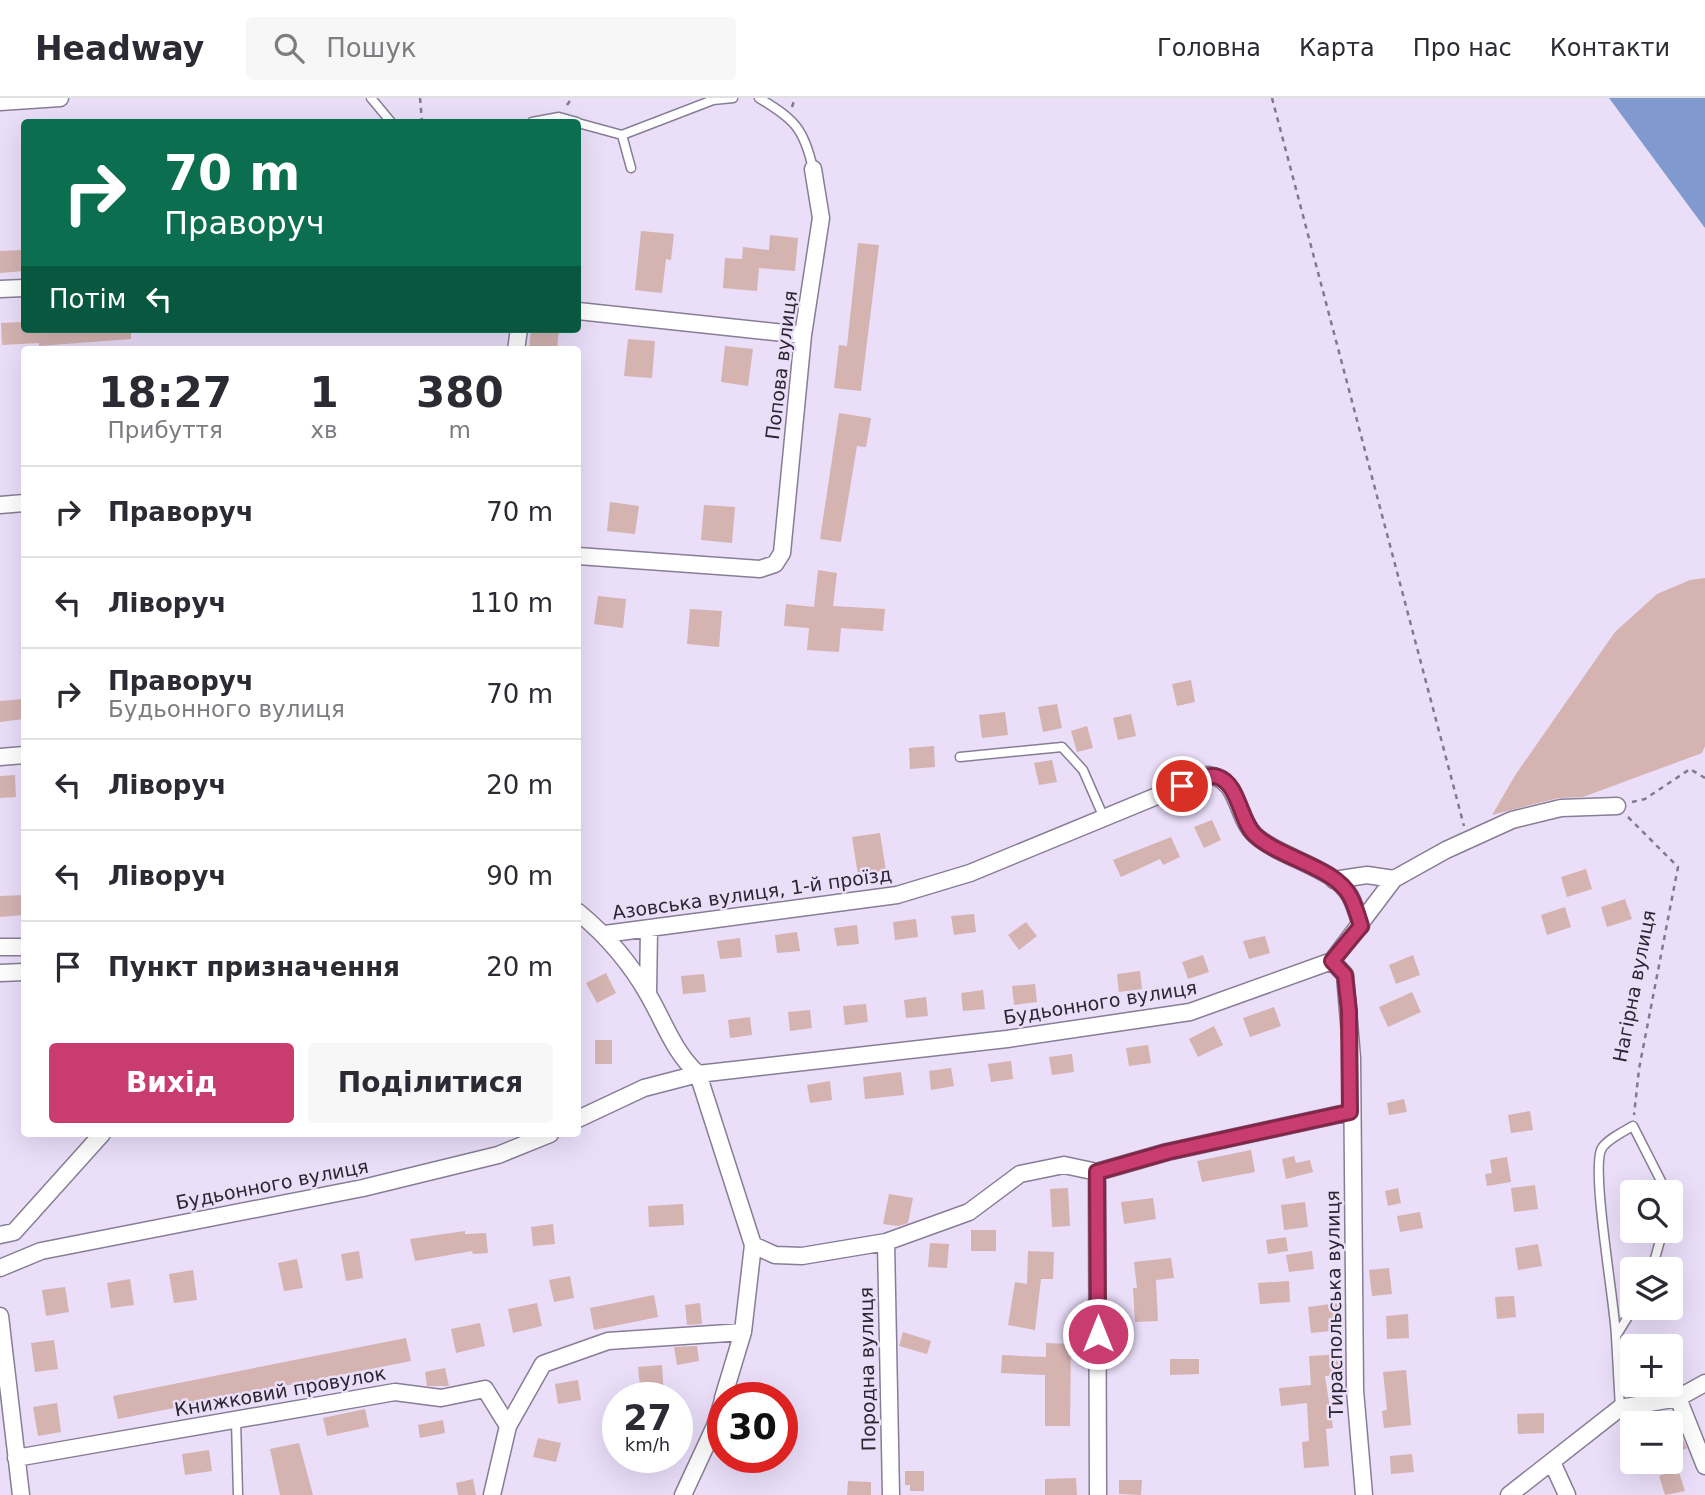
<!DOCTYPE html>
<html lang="uk">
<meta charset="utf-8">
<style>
:root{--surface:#fff;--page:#f7f7f7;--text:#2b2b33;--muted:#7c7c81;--line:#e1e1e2;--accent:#c83c6f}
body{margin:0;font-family:"DejaVu Sans",sans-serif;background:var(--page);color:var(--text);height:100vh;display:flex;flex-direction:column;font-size:26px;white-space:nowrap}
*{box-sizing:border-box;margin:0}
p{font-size:23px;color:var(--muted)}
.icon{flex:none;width:38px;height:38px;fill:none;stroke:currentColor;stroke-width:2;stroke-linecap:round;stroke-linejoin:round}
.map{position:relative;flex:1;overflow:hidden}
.panel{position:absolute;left:21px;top:248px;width:560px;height:791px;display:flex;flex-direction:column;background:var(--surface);border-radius:7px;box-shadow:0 7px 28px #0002}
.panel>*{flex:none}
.hud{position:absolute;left:21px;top:21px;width:560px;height:214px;border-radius:7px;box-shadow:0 7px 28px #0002;background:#0b6e4f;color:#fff;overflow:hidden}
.controls{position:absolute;left:1620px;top:1082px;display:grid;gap:14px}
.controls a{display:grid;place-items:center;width:63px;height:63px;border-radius:7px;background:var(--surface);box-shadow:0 7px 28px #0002;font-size:35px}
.speed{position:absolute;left:602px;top:1284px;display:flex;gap:14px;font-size:35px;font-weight:700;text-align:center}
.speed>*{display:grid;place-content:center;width:91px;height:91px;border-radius:50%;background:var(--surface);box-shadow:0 7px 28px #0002;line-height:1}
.speed small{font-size:18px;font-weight:400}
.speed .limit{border:10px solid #d22;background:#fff;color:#111}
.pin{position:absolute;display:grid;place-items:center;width:60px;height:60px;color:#fff;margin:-30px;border:4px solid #fff;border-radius:50%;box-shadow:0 2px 7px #0007}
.me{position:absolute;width:77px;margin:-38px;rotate:0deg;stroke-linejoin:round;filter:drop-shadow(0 0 5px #0008)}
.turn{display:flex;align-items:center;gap:24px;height:147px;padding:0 28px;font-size:32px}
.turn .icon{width:91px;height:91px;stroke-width:2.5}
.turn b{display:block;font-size:49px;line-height:60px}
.then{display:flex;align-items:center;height:66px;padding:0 28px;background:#0003;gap:14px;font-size:26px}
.eta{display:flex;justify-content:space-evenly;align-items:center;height:119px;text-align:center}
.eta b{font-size:42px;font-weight:800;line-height:49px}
.button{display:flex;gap:14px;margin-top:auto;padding:14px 28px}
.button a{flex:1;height:80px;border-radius:7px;background:var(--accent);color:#fff;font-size:28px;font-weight:800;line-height:80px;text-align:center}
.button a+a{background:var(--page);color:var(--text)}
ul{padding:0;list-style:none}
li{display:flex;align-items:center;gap:21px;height:91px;padding:0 28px;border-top:2px solid var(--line)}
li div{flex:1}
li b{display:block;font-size:26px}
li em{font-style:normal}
header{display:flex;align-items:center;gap:42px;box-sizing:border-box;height:98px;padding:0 35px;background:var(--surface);border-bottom:2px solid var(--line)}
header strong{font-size:33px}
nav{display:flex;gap:38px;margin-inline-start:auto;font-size:24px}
.search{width:490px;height:63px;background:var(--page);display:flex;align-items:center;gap:18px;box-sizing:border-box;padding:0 24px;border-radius:7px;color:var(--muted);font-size:26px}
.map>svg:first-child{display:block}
.water{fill:#809acf}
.building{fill:#d4b3b1}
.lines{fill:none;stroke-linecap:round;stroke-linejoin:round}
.service-casing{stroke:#887d96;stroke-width:11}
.minor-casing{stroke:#887d96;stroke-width:19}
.path{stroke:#827a8c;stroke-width:2.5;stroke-dasharray:5 5;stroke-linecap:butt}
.service{stroke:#fff;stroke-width:8}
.minor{stroke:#fff;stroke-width:16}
.route-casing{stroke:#822748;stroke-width:18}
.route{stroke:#c83c6f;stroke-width:12}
.labels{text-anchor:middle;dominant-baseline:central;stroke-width:5;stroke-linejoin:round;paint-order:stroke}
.street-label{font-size:19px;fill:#2b2630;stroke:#eadef9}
</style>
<header>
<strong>Headway</strong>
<div class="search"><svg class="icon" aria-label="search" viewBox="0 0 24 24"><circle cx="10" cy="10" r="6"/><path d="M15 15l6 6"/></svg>Пошук</div>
<nav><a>Головна</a><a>Карта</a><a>Про нас</a><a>Контакти</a></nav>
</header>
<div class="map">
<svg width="1705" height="1397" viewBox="0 0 1705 1397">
<rect width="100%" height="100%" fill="#eadef9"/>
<!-- water -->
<path class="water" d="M1609,0h96v130z"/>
<!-- building -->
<path class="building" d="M641,133l33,3 -3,26 -5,-1 -4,34 -27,-3z
M770,137l28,3 -3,33 -36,-3 -2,23 -34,-3 2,-30 17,1 1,-12 26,3z
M858,145l21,2 -18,146 -27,-3 5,-43 8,1z
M24,152v21l-24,2v-22z
M24,224v7h107v10l-92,7v-3l-37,2 -1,-22z
M531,231h28l-2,21h-28z
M628,241l27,2 -3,37 -28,-2z
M725,248l28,3 -5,37 -27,-4z
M839,315l32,5 -5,29 -9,-1 -16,96 -21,-3z
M610,404l29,4 -4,28 -28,-3z
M704,407l31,2 -3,36 -31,-3z
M818,472l19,3 -4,33 52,3 -2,22 -42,-3 -2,24 -32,-2 2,-22 -25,-2 2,-22 28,3z
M1705,480v168l-3,7 -119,44 -25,1 -66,17 24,-41 99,-142 42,-38 33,-14z
M598,498l28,3 -3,29 -29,-4z
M690,511l32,2 -3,36 -32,-3z
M1191,582l4,22 -18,4 -5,-22z
M24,601v20l-24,3v-21z
M1057,606l5,24 -19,4 -5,-25z
M1005,614l3,23 -26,3 -3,-23z
M1131,616l5,22 -18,4 -5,-22z
M1087,628l6,22 -16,4 -6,-21z
M934,648l1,21 -25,2 -1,-21z
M1052,662l5,22 -18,3 -5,-22z
M15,677l1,22 -16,1v-22z
M1212,722l9,20 -17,8 -10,-21z
M880,735l6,38 -28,4 -6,-38z
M1171,739l9,20 -17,8 -3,-6 -39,18 -8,-17z
M1586,771l6,20 -25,8 -6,-20z
M24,797v20l-24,2v-21z
M1625,801l7,20 -25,8 -6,-20z
M1565,809l6,20 -24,8 -6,-20z
M974,816l2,18 -22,3 -3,-19z
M916,821l2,18 -23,3 -2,-18z
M1026,824l11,14 -18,14 -11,-15z
M857,827l2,19 -22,2 -3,-18z
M797,834l3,19 -23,2 -2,-18z
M1265,838l5,17 -21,6 -6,-18z
M740,840l2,19 -22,2 -3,-18z
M1203,857l6,17 -21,7 -6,-17z
M1413,857l7,20 -24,9 -7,-19z
M1140,873l2,18 -23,3 -2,-18z
M606,875l10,20 -19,10 -11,-20z
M704,876l2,18 -23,2 -2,-18z
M1035,886l2,18 -23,3 -2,-19z
M983,892l2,19 -22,2 -2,-18z
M1412,894l9,20 -33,15 -9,-20z
M926,899l2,19 -22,2 -2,-18z
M866,906l2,18 -23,3 -2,-19z
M1274,909l7,19 -31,11 -7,-19z
M810,912l2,18 -22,3 -2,-19z
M750,919l2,18 -22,3 -2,-18z
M1214,928l9,19 -25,12 -9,-18z
M595,942h17v24h-17z
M1148,947l3,18 -22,3 -3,-18z
M1072,956l2,18 -22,3 -3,-18z
M1011,963l2,18 -22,3 -3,-18z
M951,970l3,18 -23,4 -2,-19z
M901,974l3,23 -39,4 -2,-22z
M830,983l2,19 -22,3 -3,-18z
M1404,1001l3,13 -18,3 -2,-12z
M1530,1013l3,19 -22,3 -3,-18z
M1251,1052l4,22 -53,10 -5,-21z
M1294,1058l2,7 14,-3 3,12 -27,7 -4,-20z
M1507,1059l4,25 -24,4 -2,-12 7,-1 -2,-13z
M1535,1087l3,24 -24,3 -3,-24z
M1068,1090l2,38 -18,1 -2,-38z
M1398,1090l3,15 -13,3 -3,-15z
M889,1096l24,4 -5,25 -10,3 -15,-2z
M1153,1100l3,21 -32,5 -3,-22z
M1305,1104l3,25 -24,3 -3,-25z
M683,1106l1,21 -35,2 -1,-21z
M1420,1114l3,16 -23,4 -3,-16z
M553,1126l2,20 -22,2 -2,-19z
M971,1132h25v21h-25z
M465,1133v3l21,-1 2,20 -15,1 -1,-3 -57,10 -5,-22z
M1286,1139l2,14 -20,3 -2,-14z
M930,1145l19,1 -2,24 -19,-1z
M1538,1146l4,22 -24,4 -3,-22z
M359,1153l4,27 -17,3 -5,-27z
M1028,1153l26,1 -1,27h-12l-6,51 -27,-5 7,-43 12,2z
M1312,1153l2,18 -25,3 -3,-17z
M1171,1160l3,20 -18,2 2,41 -23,1 -2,-34h4l-3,-26z
M297,1161l6,29 -19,3 -6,-28z
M1389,1170l3,26 -20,2 -3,-26z
M193,1172l4,30 -23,3 -5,-29z
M570,1178l4,22 -20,4 -5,-22z
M130,1181l4,26 -23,3 -4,-25z
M1289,1183l1,21 -30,2 -2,-21z
M65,1189l4,25 -23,4 -4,-26z
M654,1197l4,22 -64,13 -4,-22z
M1514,1198l2,21 -19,2 -2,-22z
M537,1205l5,23 -29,7 -5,-24z
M700,1205l2,21 -15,1 -2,-20z
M1338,1205l3,27 -30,3 -3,-26z
M1408,1216l1,24 -22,1 -1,-23z
M480,1225l5,23 -29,7 -5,-24z
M903,1234l28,9 -4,13 -28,-8z
M406,1240l5,23 -293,58 -5,-23z
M54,1242l4,29 -23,3 -4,-29z
M1046,1245l25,1 -1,82h-25v-51l-44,-2 1,-18 44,2z
M697,1248l2,15 -22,4 -3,-18z
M1343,1256l1,21 -19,1 8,52 -7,1 3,37 -25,2 -2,-26 7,-1 -2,-38 -26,3 -2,-18 32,-3 -2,-29z
M1170,1261h29v15l-29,1z
M662,1267l2,30 -23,1 -3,-29z
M445,1270l4,18h-22l-2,-14z
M1406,1272l5,55 -27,3 -2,-17 5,-1 -4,-38z
M578,1282l3,20 -23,4 -3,-20z
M57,1305l4,29 -23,4 -5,-29z
M365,1311l4,18 -42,9 -4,-18z
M1544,1315v20l-26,1 -1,-20z
M1671,1315l16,35 -16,9z
M443,1322l2,13 -25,5 -2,-13z
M538,1340l23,5 -5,19 -23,-5z
M299,1345l14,52h-33l-10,-46z
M209,1352l3,21 -27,4 -3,-21z
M1412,1356l2,18 -23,2 -1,-18z
M1678,1371l7,22 -20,4 -6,-19z
M905,1373h19v20h-14v-6h-5z
M1076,1380l1,17h-32v-16z
M473,1381l3,16h-18l-2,-12z
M1119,1382h23l-1,15 -22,-1z
M848,1383l23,1v13h-24z"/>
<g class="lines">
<!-- service casing -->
<g class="service-casing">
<path id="service" d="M371,0l20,24
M759,0c35,21 45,30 54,71
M532,24l27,-5 18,5
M578,25l44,12 91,-35 20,-2
M622,37l9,33
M960,659l102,-10 21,23 21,48
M1652,1171l11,-39
M1616,1238c-1,-31 -26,-170 -14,-188 6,-9 21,-16 31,-22l28,55 1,11
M1620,1310l-4,-72 18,-29
M236,1322l2,75"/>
</g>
<!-- minor casing -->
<g class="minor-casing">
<path id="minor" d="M0,4l60,-4
M0,191l24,-1
M578,213l225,24
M516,252l3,-21
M0,407l24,-2
M578,458l182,13 15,-5 7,-11 21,-218 18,-117 -8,-49
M0,659l24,-2
M1334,782l33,-5 27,4
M578,814c28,23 53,52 71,84 16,28 25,56 49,78l55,171 -10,87 -20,66
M605,836l292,-39 73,-22 238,-98c32,4 27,42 47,60 25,23 80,33 95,61 5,9 8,20 11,30
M0,849h24
M1332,863l13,14 7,83 3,332 9,105
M0,875l24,-1
M648,896l1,-66
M578,1021l66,-31 54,-14 309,-35 183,-27 142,-51 62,-82 52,-29 66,-30 49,-12 56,-2
M1097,1074l1,323
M0,1137l14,-3 88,-98
M886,1144l5,253
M753,1147l22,10 27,1 84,-14 83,-30 51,-38 44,-9 33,7 70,-20 183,-40
M0,1170l41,-17 322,-63 135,-33 52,-21
M0,1218l21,179
M1678,1300l27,68
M16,1360l379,-66 46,6 44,-9 23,37 35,-62 65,-23 135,-9
M1552,1364l15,33
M492,1397l16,-69
M683,1397l32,-69 8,-26
M1509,1397l111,-87 58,-10 27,-15"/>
</g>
<!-- path -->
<path class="path" d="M420,0l2,24
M1272,0l192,728
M567,7l5,-7
M792,9l3,-9
M1632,704l13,-3 45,-30 15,9
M1628,719l50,50 -39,202 -5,46"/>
<!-- service -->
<use href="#service" class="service"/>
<!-- minor -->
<use href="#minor" class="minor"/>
</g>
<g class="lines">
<!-- route casing -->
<g class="route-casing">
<path id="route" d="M1098,1236l-1,-162 70,-20 183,-40 -1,-101 -4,-36 -13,-14 29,-35c-3,-10 -6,-21 -11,-30 -15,-29 -71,-38 -95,-61 -15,-14 -16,-51 -37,-58 -12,-4 -25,5 -36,9"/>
</g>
<!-- route -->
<use href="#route" class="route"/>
</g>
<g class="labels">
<!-- street labels -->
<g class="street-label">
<text transform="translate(781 267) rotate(-83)">Попова вулиця</text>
<text transform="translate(752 795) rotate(-8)">Азовська вулиця, 1-й проїзд</text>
<text transform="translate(1634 888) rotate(-79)">Нагірна вулиця</text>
<text transform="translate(1100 904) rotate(-9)">Будьонного вулиця</text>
<text transform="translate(272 1086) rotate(-11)">Будьонного вулиця</text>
<text transform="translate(1334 1206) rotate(-91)">Тираспольська вулиця</text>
<text transform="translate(867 1271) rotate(-91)">Породна вулиця</text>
<text transform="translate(280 1293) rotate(-10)">Книжковий провулок</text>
</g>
</g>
</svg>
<div class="controls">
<a><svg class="icon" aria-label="search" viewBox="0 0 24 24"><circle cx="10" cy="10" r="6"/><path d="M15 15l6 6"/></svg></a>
<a><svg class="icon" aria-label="layers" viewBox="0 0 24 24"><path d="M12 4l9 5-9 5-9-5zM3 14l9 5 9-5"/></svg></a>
<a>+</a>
<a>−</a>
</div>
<div class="speed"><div>27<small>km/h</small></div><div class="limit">30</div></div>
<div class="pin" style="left:1182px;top:688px;background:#d93025"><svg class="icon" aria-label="arrive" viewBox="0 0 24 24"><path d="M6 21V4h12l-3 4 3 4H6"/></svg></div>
<svg class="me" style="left:1098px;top:1236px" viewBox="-20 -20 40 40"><circle r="17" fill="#c83c6f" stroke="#fff" stroke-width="3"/><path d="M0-11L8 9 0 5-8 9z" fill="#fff"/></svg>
<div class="hud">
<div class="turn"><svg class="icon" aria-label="right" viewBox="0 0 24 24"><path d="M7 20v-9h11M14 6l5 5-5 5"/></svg><div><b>70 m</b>Праворуч</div></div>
<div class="then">Потім<svg class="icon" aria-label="left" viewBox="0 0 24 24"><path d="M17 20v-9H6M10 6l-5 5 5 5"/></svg></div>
</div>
<section class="panel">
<div class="eta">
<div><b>18:27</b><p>Прибуття</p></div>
<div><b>1</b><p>хв</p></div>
<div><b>380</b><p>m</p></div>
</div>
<ul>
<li><svg class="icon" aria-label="right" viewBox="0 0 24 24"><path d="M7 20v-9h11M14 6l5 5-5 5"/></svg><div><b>Праворуч</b></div><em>70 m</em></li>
<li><svg class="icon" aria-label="left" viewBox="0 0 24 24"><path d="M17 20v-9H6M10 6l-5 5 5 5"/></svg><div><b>Ліворуч</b></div><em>110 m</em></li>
<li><svg class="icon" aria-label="right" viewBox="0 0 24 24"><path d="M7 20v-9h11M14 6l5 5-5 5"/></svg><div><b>Праворуч</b><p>Будьонного вулиця</p></div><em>70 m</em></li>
<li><svg class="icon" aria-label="left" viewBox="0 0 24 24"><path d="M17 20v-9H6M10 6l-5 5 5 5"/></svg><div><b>Ліворуч</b></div><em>20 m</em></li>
<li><svg class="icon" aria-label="left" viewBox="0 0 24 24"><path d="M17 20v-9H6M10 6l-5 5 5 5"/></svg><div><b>Ліворуч</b></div><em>90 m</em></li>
<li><svg class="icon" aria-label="arrive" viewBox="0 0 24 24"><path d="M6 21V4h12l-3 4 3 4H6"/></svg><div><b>Пункт призначення</b></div><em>20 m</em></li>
</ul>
<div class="button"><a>Вихід</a><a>Поділитися</a></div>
</section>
</div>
